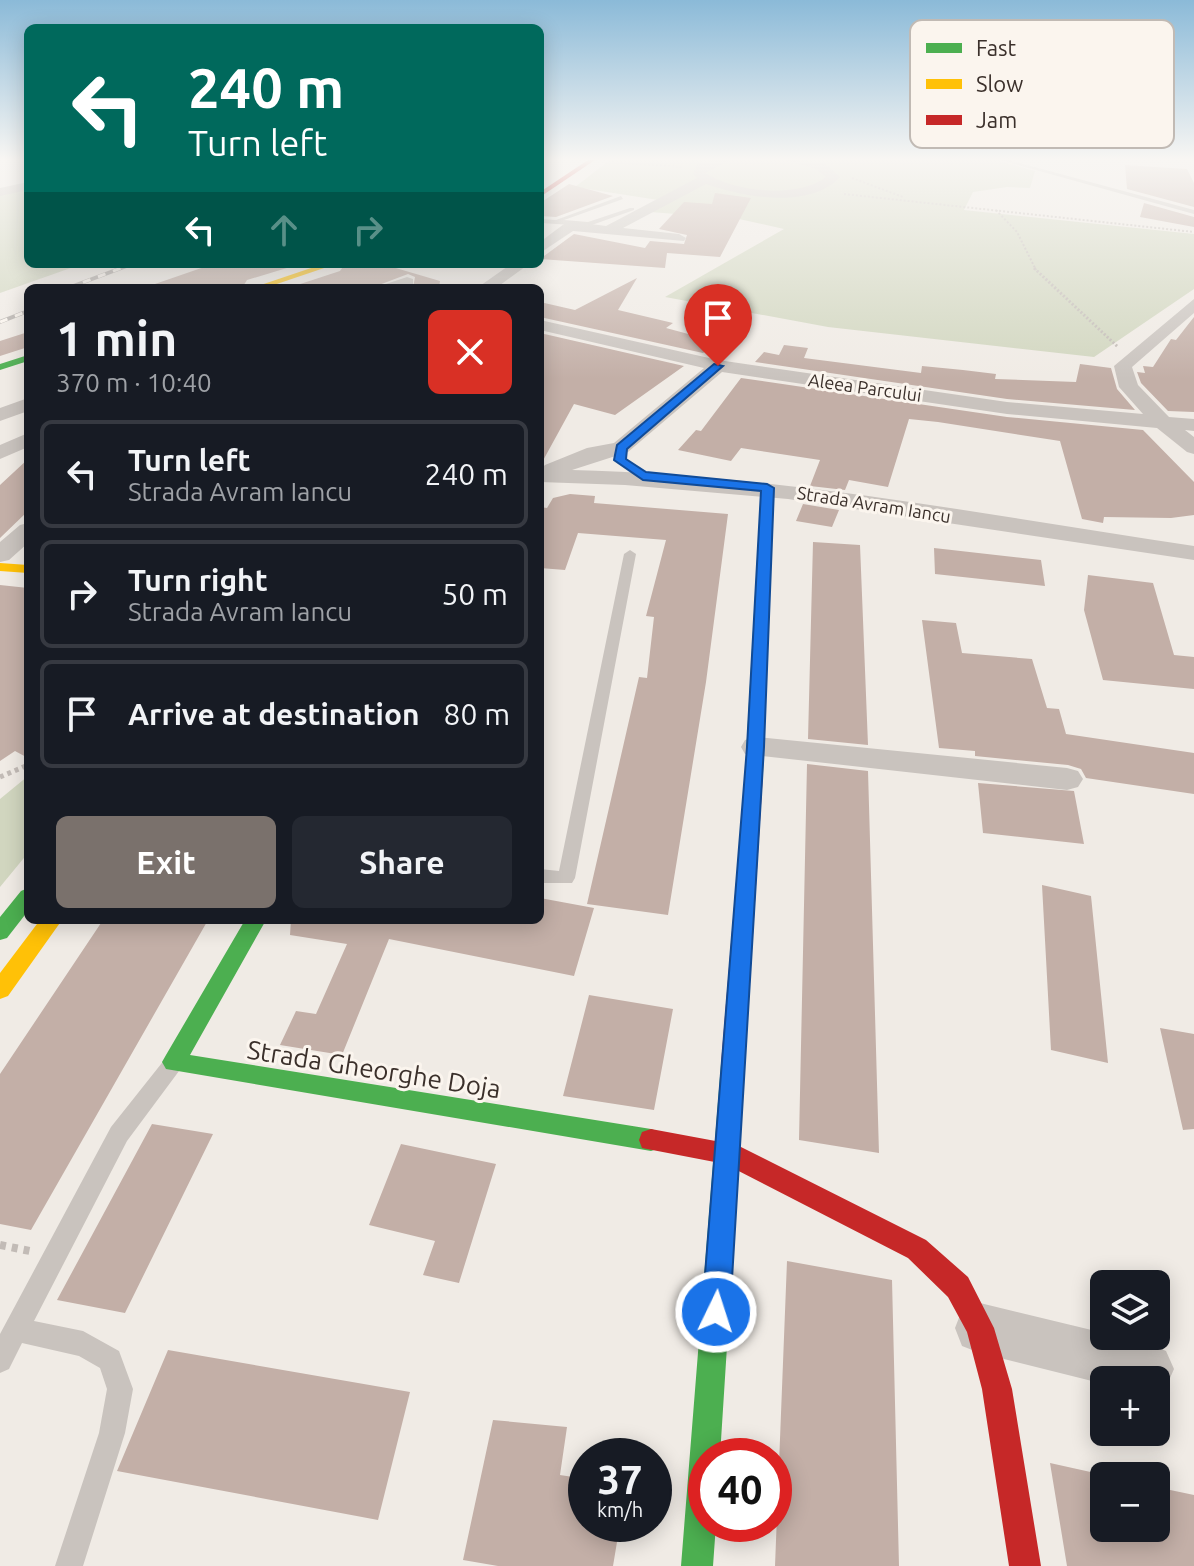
<!DOCTYPE html>
<meta charset="utf-8">
<style>
:root{--surface:#171b24;--page:#242831;--text:#f1f3f6;--muted:#9ea1a6;--line:#363941;--accent:#7a716c}
body{margin:0;font-family:Ubuntu,sans-serif;background:var(--page);color:var(--text);height:100vh;display:flex;flex-direction:column;font-size:30px;white-space:nowrap}
*{box-sizing:border-box;margin:0}
p{font-size:26px;color:var(--muted)}
.icon{flex:none;width:44px;height:44px;fill:none;stroke:currentColor;stroke-width:2;stroke-linecap:round;stroke-linejoin:round}
.map{position:relative;flex:1;overflow:hidden}
.sheet{position:absolute;left:24px;top:284px;width:520px;height:640px;display:flex;flex-direction:column;background:var(--surface);border-radius:12px;box-shadow:0 4px 20px #0003}
.sheet>*{flex:none}
.guide{position:absolute;left:24px;top:24px;width:520px;height:244px;border-radius:12px;box-shadow:0 4px 20px #0003;background:#00695c;color:#fff;overflow:hidden}
.controls{position:absolute;left:1090px;top:1270px;display:grid;gap:16px}
.controls a{display:grid;place-items:center;width:80px;height:80px;border-radius:12px;background:var(--surface);box-shadow:0 4px 20px #0003;font-size:40px}
.speed{position:absolute;left:568px;top:1438px;display:flex;gap:16px;font-size:40px;font-weight:700;text-align:center}
.speed>*{display:grid;place-content:center;width:104px;height:104px;border-radius:50%;background:var(--surface);box-shadow:0 4px 20px #0003;line-height:1}
.speed small{font-size:20px;font-weight:400}
.speed .limit{border:12px solid #d22;background:#fff;color:#111}
.pin{position:absolute;display:grid;place-items:center;width:68px;height:68px;color:#fff;margin:-82px -34px;border-radius:50% 50% 50% 0;rotate:-45deg;box-shadow:0 0 8px #0007}
.pin .icon{rotate:45deg}
.me{position:absolute;width:88px;margin:-44px;rotate:4deg;stroke-linejoin:round;filter:drop-shadow(0 0 6px #0008)}
.turn{display:flex;align-items:center;gap:28px;height:168px;padding:0 32px;font-size:36px}
.turn .icon{width:104px;height:104px;stroke-width:2.5}
.turn b{display:block;font-size:56px;line-height:68px}
.lanes{display:flex;align-items:center;height:76px;padding:0 32px;background:#0003;justify-content:center;gap:40px;direction:ltr}
.lanes .off{opacity:.35}
.round{display:grid;place-items:center;flex:none;width:84px;height:84px;border-radius:12px;background:var(--page)}
.summary{display:flex;align-items:center;justify-content:space-between;height:136px;padding:0 32px}
h1{font-size:48px;font-weight:700;line-height:60px}
.action{display:flex;gap:16px;margin-top:auto;padding:16px 32px}
.action a{flex:1;height:92px;border-radius:12px;background:var(--accent);color:#fff;font-size:32px;font-weight:700;line-height:92px;text-align:center}
.action a+a{background:var(--page);color:var(--text)}
ul{padding:0;list-style:none}
li{display:flex;align-items:center;gap:24px;height:108px;margin:0 16px 12px;padding:0 16px;border:4px solid var(--line);border-radius:12px}
li div{flex:1}
li b{display:block;font-size:30px}
li em{font-style:normal}
.map>svg:first-child{display:block}
.green{fill:#d1d6bf}
.building{fill:#c3afa7}
.lines{fill:none;stroke-linecap:round;stroke-linejoin:round}
.path-far3{stroke:#c2bbb6;stroke-width:2;stroke-dasharray:2 2;stroke-linecap:butt}
.path-far2{stroke:#c2bbb6;stroke-width:3;stroke-dasharray:2 2;stroke-linecap:butt}
.path-far1{stroke:#c2bbb6;stroke-width:5;stroke-dasharray:4 4;stroke-linecap:butt}
.path{stroke:#c2bbb6;stroke-width:8;stroke-dasharray:6 6;stroke-linecap:butt}
.lane{fill:#c9c3be;fill-rule:evenodd}
.street{fill:#c9c3be;fill-rule:evenodd}
.fast{fill:#4caf50;fill-rule:evenodd}
.slow{fill:#ffc107;fill-rule:evenodd}
.jam{fill:#c62828;fill-rule:evenodd}
.rail-casing{stroke:#b1aca8;stroke-width:4}
.rail{stroke:#fbf5ee;stroke-width:3;stroke-dasharray:8;stroke-linecap:butt}
.route{fill:#1a73e8;stroke:#114b97;stroke-width:2}
.labels{text-anchor:middle;dominant-baseline:central;stroke-width:6;stroke-linejoin:round;paint-order:stroke}
.far-street-label{font-size:18px;fill:#3b302b;stroke:#fbf5ee}
.near-street-label{font-size:26px;fill:#3b302b;stroke:#fbf5ee}
.key{fill:#fbf5ee;stroke:#c1bab4;stroke-width:2}
.key-label{font-size:22px;fill:#3b302b}
</style>
<div class="map">
<svg width="1194" height="1566" viewBox="0 0 1194 1566">
<rect width="100%" height="100%" fill="#f0ebe5"/>
<!-- green -->
<path class="green" d="M610,160h386l39,11 -5,17 -23,-1 -34,5 -9,18 230,24v55l-100,68 -266,-30 -163,-30 119,-68 -45,-10 -101,-8 20,-11 -83,-13z
M28,189v75h54l-82,29v-98z
M28,776v77l-28,34v-88z"/>
<!-- building -->
<path class="building" d="M1125,165l62,4 7,14v24l-67,-18z
M569,184l44,12 -57,21 -16,-1v-13z
M715,193l36,5 -31,59 -53,-4 -2,15 -125,-9 34,-25 71,14 5,-7 34,3 3,-9 -28,-6 25,-27 28,2z
M1144,203l50,14v10l-54,-10z
M213,264h87l-53,16 -5,8h-86l-1,-4z
M345,264h37l58,17 -1,7h-26l2,-11 -7,-3 -37,14h-83l52,-17z
M637,278l-19,32 55,13 -7,5 52,14 -15,11 -163,-36v-15l35,8z
M1194,317v95l-26,-1 -27,-28 -4,-11 8,1 -2,-7 10,1 18,-28 5,1z
M28,332v15l-28,9v-15z
M540,333l144,33 -69,49 -41,-11 -34,62z
M784,345l24,3 -4,10 117,15 1,-7 41,4 33,4 -1,5 81,3 4,-18 31,4 6,21 18,21 -128,-11 -252,-37 9,-10 15,3z
M741,378l266,39 136,13 51,52v33l-23,3 -67,-1 -1,6 -21,-4 -22,-78 -122,-19 -29,-3 -21,68 -39,-7 -4,10 -35,-4 10,-26 -79,-12 -10,13 -53,-11 18,-20 5,1z
M28,459v52l-28,27v-53z
M570,494l25,2 -1,7 134,11 -22,168 -38,233 -81,-11 52,-227 8,1 7,-61 -8,-1 20,-76 -88,-7 -13,37 -25,-2v-61l7,1 6,-10z
M803,504l36,6 -7,17 -36,-6z
M813,542l47,3 8,200 -60,-6z
M934,548l107,12 4,26 -110,-12z
M1088,575l65,8 21,72 20,2v32l-91,-9 -19,-70z
M0,585l28,3v170l-13,-7 -15,10z
M922,620l34,3 6,30 70,6 15,49 12,1 7,25 128,19v41l-108,-16 -5,-9 -13,-4 -93,-9v-5l-36,-3z
M807,764l61,7 11,382 -80,-13z
M978,783l96,8 10,53 -101,-11z
M1042,885l49,11 17,167 -57,-13z
M540,898l54,10 -20,68 -185,-37 -47,116 -62,-10 16,-34 20,3 31,-70 -57,-9 1,-15h249z
M103,920h105l-177,310 -31,-6v-150z
M589,995l84,14 -19,101 -91,-14z
M1160,1028l34,6v95l-11,1z
M152,1124l61,10 -88,179 -68,-13z
M401,1144l95,20 -37,119 -36,-8 12,-34 -66,-16z
M787,1261l105,19 7,286h-124z
M168,1350l242,42 -32,128 -261,-49z
M493,1420l74,7 -7,48 26,4v45h34l-7,42h-115l-35,-6z
M1050,1463l54,12v53h52v-41l38,8v71h-127z"/>
<g class="lines">
<!-- path-far3 -->
<path class="path-far3" d="M612,162l70,5
M852,178l51,19
M844,194l350,38
M996,210l21,22 19,38"/>
<!-- path-far2 -->
<path class="path-far2" d="M1034,268l84,79"/>
<!-- path-far1 -->
<path class="path-far1" d="M0,777l28,-12"/>
<!-- path -->
<path class="path" d="M0,1245l30,6"/>
<!-- lane -->
<path class="lane" d="M1000,160h9l185,50v4z
M621,196l2,3 -59,21 24,2 42,-14h4v2l-45,16 -49,-3v-4l16,1z
M630,550l6,4 -61,324 -3,5h-32v-14l19,2 65,-317z
M172,1056l7,3 3,6 -3,6 -52,70 -93,180 49,10 36,20 14,38 -8,44 -42,133h-28l44,-133 8,-44 -7,-21 -21,-12 -57,-13 -13,26 -9,4v-39l111,-207 54,-68z"/>
<!-- street -->
<path class="street" d="M714,160h17l-26,13c29,19 93,26 121,4l-10,-8 -30,-9 38,3 16,14c-31,33 -97,20 -134,7l-83,44 56,6 7,4 -2,3 -111,-10 -33,22v-11l28,-21 38,5 91,-48 -4,-4 4,-9z
M28,182v8l-28,6v-8z
M511,264h18l-33,24h-19z
M407,277l6,2v6l-39,3z
M1194,299v14l-62,54 6,18 31,32 25,2v12l-9,-1 9,7v17l-7,-2 -30,-24 -150,-14 -285,-42 -94,80 -56,18c209,5 415,45 622,76v14l-406,-61 -163,-14 -85,-3v-12l5,-5 42,-17 27,-5 90,-75 -164,-38v-10l178,40 289,42 136,12 -24,-27 -5,-21z
M28,398v13l-28,10v-13z
M28,433v14l-28,12v-14z
M28,523v20l-19,17 -9,2v-20l20,-17z
M756,737l311,31 11,3 5,8 -5,8 -11,3 -322,-36 -4,-7 4,-7z
M980,1303l124,30v3l44,7 18,8 8,18 -8,18 -10,4v-11h-52v4l-124,-31 -18,-7 -7,-18 7,-18z"/>
<!-- fast -->
<path class="fast" d="M28,355v6l-28,9v-6z
M767,484l6,4 -10,285 -9,6 -9,-6 16,-285z
M28,888v23l-21,27 -7,2v-23l21,-26z
M245,920h21l-76,135 461,74 9,3 3,8 -3,8 -9,3 -485,-82 -4,-7 4,-7z
M733,1054l8,3 4,7 -25,392h-14v68h10l-3,42h-32l40,-502 4,-7z"/>
<!-- slow -->
<path class="slow" d="M323,264h13l-71,24h-13z
M0,563l28,2v8l-28,-2z
M40,920h22l-54,76 -8,3v-26z"/>
<!-- jam -->
<path class="jam" d="M588,160h7l-55,37v-5z
M754,767l9,6 -18,291 -4,7 -8,3 -8,-3 -4,-7 24,-291z
M651,1129l86,16 189,95 42,37 26,51 18,61 29,177h-32l-27,-177 -15,-57 -19,-35 -40,-39 -183,-94 -83,-16 -3,-8 3,-8z"/>
<!-- rail casing -->
<g class="rail-casing">
<path id="rail" d="M68,288l64,-24
M0,322l28,-11"/>
</g>
<!-- rail -->
<use href="#rail" class="rail"/>
</g>
<!-- sky -->
<linearGradient id="sky" x2="0" y2="1"><stop stop-color="#8bbad8"/><stop offset="0.42" stop-color="#f8f6f3"/><stop offset="1" stop-color="#f8f6f3" stop-opacity="0"/></linearGradient>
<rect width="1194" height="379" fill="url(#sky)"/>
<!-- route -->
<path class="route" d="M714,364l9,2 -96,83 -1,10 20,13 121,12 7,4 -10,259 -34,565 -4,10 -10,4 -10,-4 -4,-10 45,-565 14,-256 -118,-11 -29,-20 3,-15z"/>
<g class="labels">
<!-- far-street labels -->
<g class="far-street-label">
<text transform="translate(865 387) rotate(8)">Aleea Parcului</text>
<text transform="translate(874 504) rotate(9)">Strada Avram Iancu</text>
</g>
<!-- near-street labels -->
<g class="near-street-label">
<text transform="translate(374 1069) rotate(9)">Strada Gheorghe Doja</text>
</g>
</g>
<!-- legend -->
<rect x="910" y="20" width="264" height="128" rx="12" class="key"/>
<rect x="926" y="43" width="36" height="10" fill="#4caf50"/>
<rect x="926" y="79" width="36" height="10" fill="#ffc107"/>
<rect x="926" y="115" width="36" height="10" fill="#c62828"/>
<g class="key-label">
<text x="976" y="56">Fast</text>
<text x="976" y="92">Slow</text>
<text x="976" y="128">Jam</text>
</g>
</svg>
<div class="controls">
<a><svg class="icon" aria-label="layers" viewBox="0 0 24 24"><path d="M12 4l9 5-9 5-9-5zM3 14l9 5 9-5"/></svg></a>
<a>+</a>
<a>−</a>
</div>
<div class="speed"><div>37<small>km/h</small></div><div class="limit">40</div></div>
<div class="pin" style="left:718px;top:366px;background:#d93025"><svg class="icon" aria-label="arrive" viewBox="0 0 24 24"><path d="M6 21V4h12l-3 4 3 4H6"/></svg></div>
<svg class="me" style="left:716px;top:1312px" viewBox="-20 -20 40 40"><circle r="17" fill="#1a73e8" stroke="#fff" stroke-width="3"/><path d="M0-11L8 9 0 5-8 9z" fill="#fff"/></svg>
<div class="guide">
<div class="turn"><svg class="icon" aria-label="left" viewBox="0 0 24 24"><path d="M17 20v-9H6M10 6l-5 5 5 5"/></svg><div><b>240 m</b>Turn left</div></div>
<div class="lanes"><svg class="icon" aria-label="left" viewBox="0 0 24 24"><path d="M17 20v-9H6M10 6l-5 5 5 5"/></svg><svg class="icon off" aria-label="ahead" viewBox="0 0 24 24"><path d="M12 20V5M6 11l6-6 6 6"/></svg><svg class="icon off" aria-label="right" viewBox="0 0 24 24"><path d="M7 20v-9h11M14 6l5 5-5 5"/></svg></div>
</div>
<section class="sheet">
<div class="summary"><div><h1>1 min</h1><p>370 m · 10:40</p></div><a class="round" style="background:#d93025;color:#fff"><svg class="icon" aria-label="close" viewBox="0 0 24 24"><path d="M6 6l12 12M18 6L6 18"/></svg></a></div>
<ul>
<li><svg class="icon" aria-label="left" viewBox="0 0 24 24"><path d="M17 20v-9H6M10 6l-5 5 5 5"/></svg><div><b>Turn left</b><p>Strada Avram Iancu</p></div><em>240 m</em></li>
<li><svg class="icon" aria-label="right" viewBox="0 0 24 24"><path d="M7 20v-9h11M14 6l5 5-5 5"/></svg><div><b>Turn right</b><p>Strada Avram Iancu</p></div><em>50 m</em></li>
<li><svg class="icon" aria-label="arrive" viewBox="0 0 24 24"><path d="M6 21V4h12l-3 4 3 4H6"/></svg><div><b>Arrive at destination</b></div><em>80 m</em></li>
</ul>
<div class="action"><a>Exit</a><a>Share</a></div>
</section>
</div>
